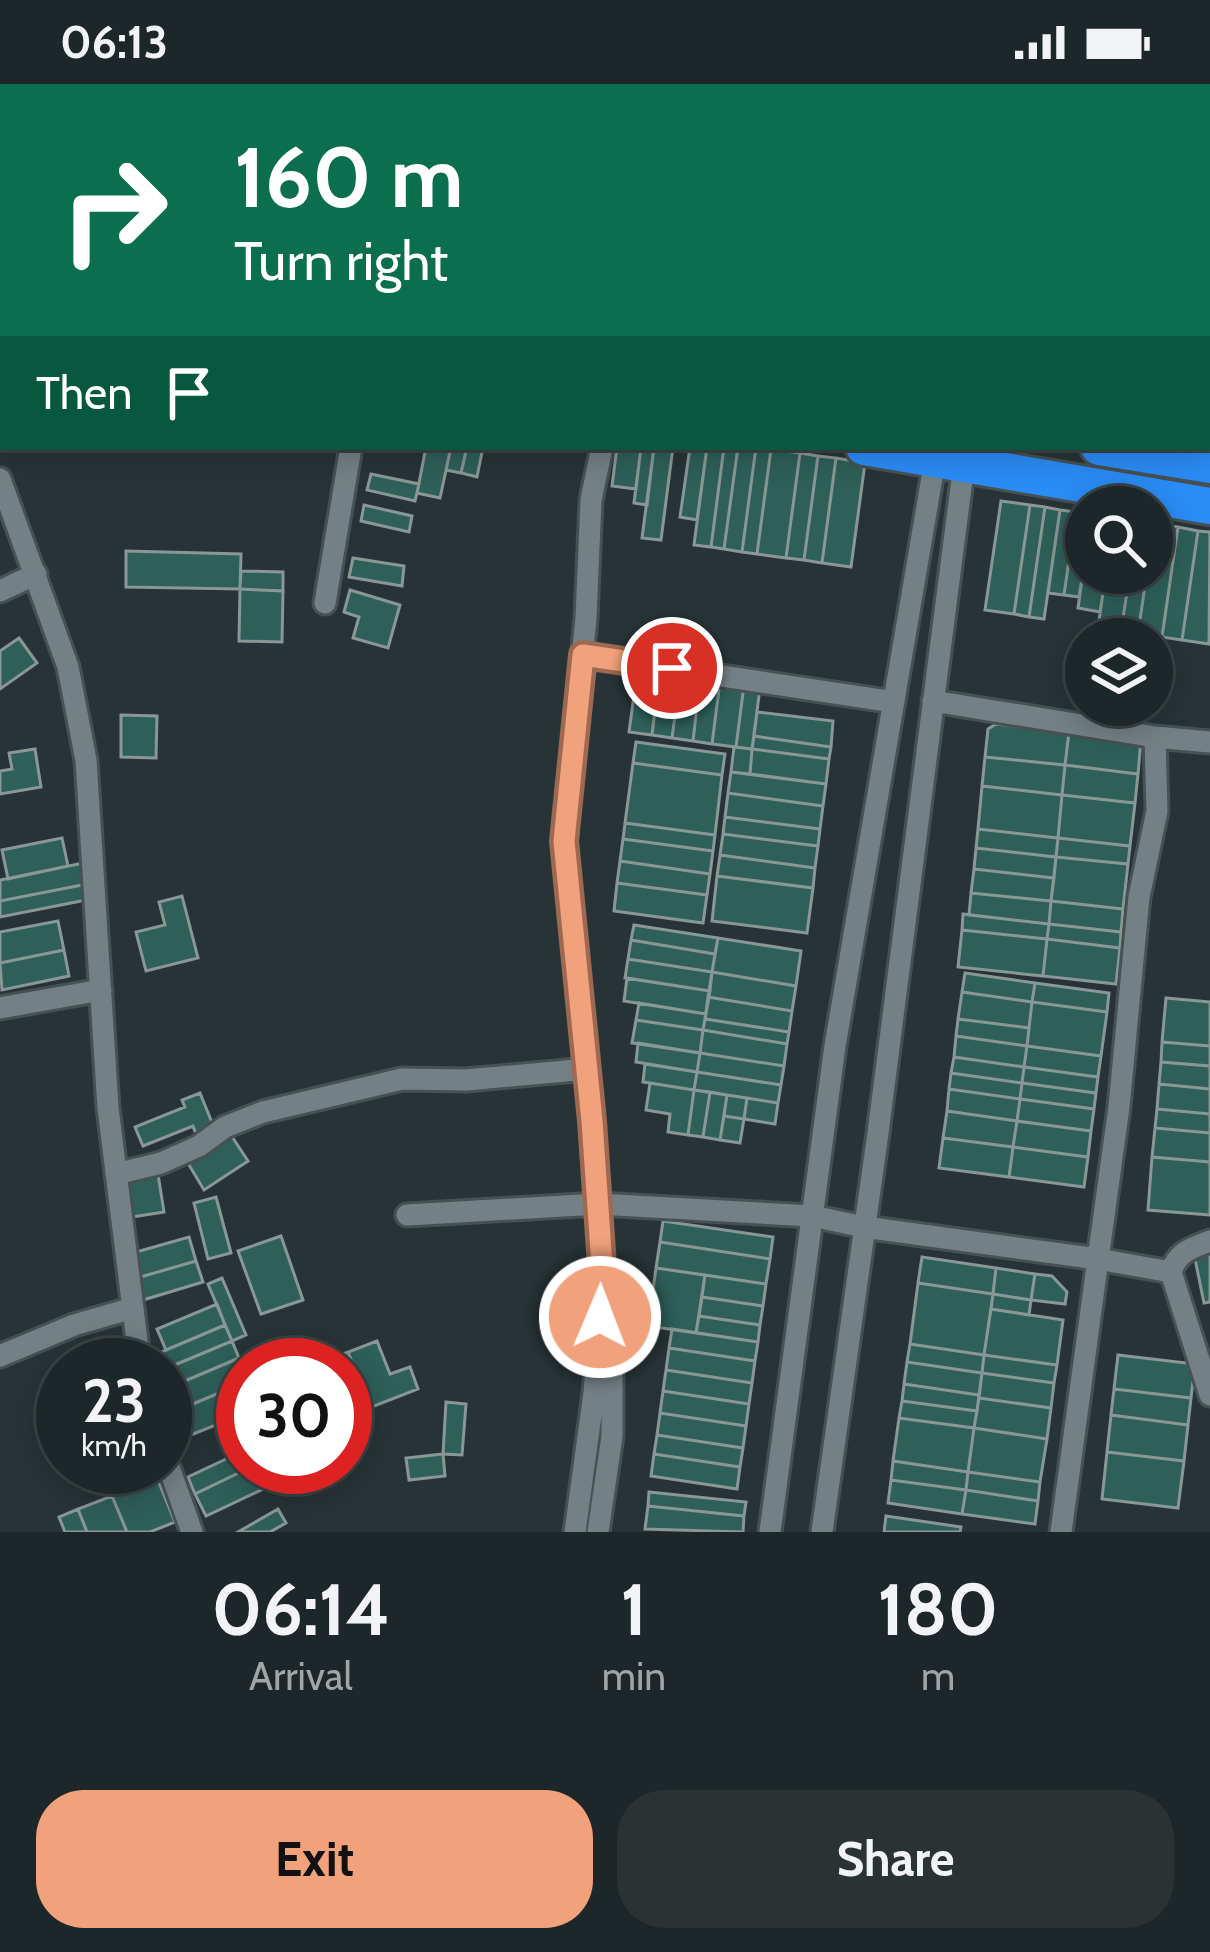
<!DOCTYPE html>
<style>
:root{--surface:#1d2628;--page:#2a3234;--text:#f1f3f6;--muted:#a0a5a8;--line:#3b4345;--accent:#f1a17b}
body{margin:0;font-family:Cabin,sans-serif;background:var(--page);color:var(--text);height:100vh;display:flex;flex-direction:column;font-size:45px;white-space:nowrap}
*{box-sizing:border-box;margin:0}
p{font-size:39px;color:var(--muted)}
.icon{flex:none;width:66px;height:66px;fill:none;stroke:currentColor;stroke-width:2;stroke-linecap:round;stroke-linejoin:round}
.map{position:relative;height:1448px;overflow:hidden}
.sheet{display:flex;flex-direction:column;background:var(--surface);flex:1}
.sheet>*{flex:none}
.top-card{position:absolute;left:0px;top:0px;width:1212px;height:366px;box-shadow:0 6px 30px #0003,0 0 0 3px var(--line);background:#0b6e4f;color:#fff;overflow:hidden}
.buttons{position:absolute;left:1065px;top:402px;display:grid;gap:24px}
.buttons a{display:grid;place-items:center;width:108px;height:108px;border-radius:50%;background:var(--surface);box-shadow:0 6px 30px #0003,0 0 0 3px var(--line);font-size:60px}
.speed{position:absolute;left:36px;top:1254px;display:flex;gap:24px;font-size:60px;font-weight:700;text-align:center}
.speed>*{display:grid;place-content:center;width:156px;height:156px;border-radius:50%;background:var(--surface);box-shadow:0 6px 30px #0003,0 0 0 3px var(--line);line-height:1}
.speed small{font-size:30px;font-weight:400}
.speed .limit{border:18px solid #d22;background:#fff;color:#111}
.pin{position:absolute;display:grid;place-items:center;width:102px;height:102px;color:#fff;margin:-51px;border:6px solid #fff;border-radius:50%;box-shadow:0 3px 12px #0007}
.me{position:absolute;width:132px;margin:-66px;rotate:1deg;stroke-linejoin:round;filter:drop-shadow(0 0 9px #0008)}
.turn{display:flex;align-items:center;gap:42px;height:252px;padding:0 36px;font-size:54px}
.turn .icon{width:156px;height:156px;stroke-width:2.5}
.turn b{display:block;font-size:84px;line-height:102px}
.then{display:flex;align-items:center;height:114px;padding:0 36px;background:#0003;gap:24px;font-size:45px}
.eta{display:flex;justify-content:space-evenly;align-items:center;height:204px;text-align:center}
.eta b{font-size:72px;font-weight:700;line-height:84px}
.action{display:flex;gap:24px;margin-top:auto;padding:24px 36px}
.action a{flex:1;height:138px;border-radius:48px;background:var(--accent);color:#111;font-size:48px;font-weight:700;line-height:138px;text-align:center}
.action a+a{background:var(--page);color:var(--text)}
.status{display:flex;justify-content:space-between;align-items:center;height:84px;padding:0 60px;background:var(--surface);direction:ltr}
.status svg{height:33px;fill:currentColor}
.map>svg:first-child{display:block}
.building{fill:#2e5f59;stroke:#899795;stroke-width:3}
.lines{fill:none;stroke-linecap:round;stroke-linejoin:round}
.street-casing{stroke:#475053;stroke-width:27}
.highway-casing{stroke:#475053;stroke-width:42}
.street{stroke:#738085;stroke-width:21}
.highway{stroke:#2a8cf5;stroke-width:36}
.route-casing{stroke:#9d6950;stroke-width:30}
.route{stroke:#f1a17b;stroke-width:21}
</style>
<div class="status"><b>06:13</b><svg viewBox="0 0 49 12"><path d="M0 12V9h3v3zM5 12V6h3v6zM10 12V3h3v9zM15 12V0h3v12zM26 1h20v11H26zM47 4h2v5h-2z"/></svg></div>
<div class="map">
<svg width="1210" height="1448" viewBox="0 0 1210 1448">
<rect width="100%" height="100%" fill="#273336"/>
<!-- building -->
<path class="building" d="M426,363h25l-11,51 -23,-5z
M451,363h16l-6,26 -15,-3z
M467,363h16l-6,30 -16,-4z
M617,363h24l-5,42 -24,-3z
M641,363h13l-7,58 -13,-2z
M654,363h19l-12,93 -19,-2z
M690,363h17l-10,73 -17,-3z
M707,363h17l-13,100 -17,-2z
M724,363h14l-14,102 -13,-2z
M738,363h18l-14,105 -18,-3z
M756,363l15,2 -14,105 -15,-2z
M771,365l29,4 -14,105 -29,-4z
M800,369l18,3 -14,104 -18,-2z
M818,372l18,2 -14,105 -18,-3z
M836,374l29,5 -14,104 -29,-4z
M371,390l48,10 -4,17 -48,-11z
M1001,417l29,4 -16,109 -29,-4z
M364,421l48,11 -3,16 -48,-11z
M1030,421l15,2 -16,110 -15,-3z
M1045,423l15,3 -16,109 -15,-2z
M1060,426l16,2 -12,83 -16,-2z
M1076,428l10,2v38l-7,45 -15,-2z
M1154,440l24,3 -16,110 -24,-4 9,-60h5z
M1178,443l20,4 -16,109 -20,-3z
M1198,447l12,1 -1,112 -27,-4z
M126,467l115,3 -1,35 -114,-2z
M1086,468v21h20l-6,39 -22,-4z
M353,474l51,8 -2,20 -53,-9z
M241,487l42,1v19l-43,-2z
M1106,489h24l-9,58 -23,-4z
M1130,489h17l-9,60 -17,-2z
M240,505l43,2 -1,51 -43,-1z
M350,506l50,15 -12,43 -35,-10 6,-21 -15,-5z
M19,554l18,25 -37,26v-38z
M659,590l21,3 -8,61 -20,-3z
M647,593l12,2 -7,56 -23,-3 6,-44z
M680,593l20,3 -7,61 -21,-3z
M700,596l20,2 -8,62 -19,-3z
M720,598l24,3 -8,62 -24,-3z
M744,601l16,3 -8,61 -16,-2z
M757,628l76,9 -2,26 -77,-11z
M121,631l36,1 -1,42 -35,-1z
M996,640l73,8 -4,33 -80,-8 3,-28z
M1069,648l72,8 -3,34 -73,-9z
M754,652l77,11 -2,12 -77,-10z
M636,658l89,12 -3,21 -89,-12z
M734,663l18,2 -2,25 -19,-2z
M35,665l6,38 -41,7v-23l12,-2 -3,-16z
M752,665l77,10 -3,25 -76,-10z
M985,673l80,8 -3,30 -80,-9z
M633,679l89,12 -7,60 -90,-12z
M1065,681l73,9 -3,29 -73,-8z
M731,688l95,12 -3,22 -95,-13z
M982,702l80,9 -4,43 -80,-9z
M728,709l95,13 -3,23 -95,-12z
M1062,711l73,8 -5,43 -72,-8z
M725,733l95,12 -2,17 -95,-12z
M625,739l90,12 -2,16 -90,-12z
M978,745l80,9 -2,19 -80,-9z
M723,750l95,12 -3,22 -95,-13z
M62,754l6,28 -60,13 -6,-29z
M1058,754l72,8 -2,18 -72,-7z
M623,755l90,12 -3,23 -90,-13z
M976,764l80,9 -2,21 -80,-9z
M720,771l95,13 -2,20 -96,-12z
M1056,773l72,7 -5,45 -72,-8z
M620,777l90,13 -3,21 -90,-12z
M83,779l4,21 -87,17v-21z
M974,785l80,9 -3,23 -80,-8z
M717,792l96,12 -6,45 -95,-12z
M617,799l90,12 -4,28 -89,-12z
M87,800l4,15 -91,18v-16z
M971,809l80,8 -2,23 -80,-9z
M182,812l16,62 -52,13 -10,-39 29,-7 -6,-23z
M1051,817l72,8 -2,23 -72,-8z
M963,830l86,10 -2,15 -85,-9z
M58,837l6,29 -64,13v-31z
M1049,840l72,8 -1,16 -73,-9z
M634,841l84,13 -3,16 -84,-14z
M962,846l85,9 -4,37 -85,-9z
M718,854l83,13 -5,35 -84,-14z
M1047,855l73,9 -4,36 -73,-8z
M631,856l84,14 -3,18 -84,-13z
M64,866l5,26 -67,14 -2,-27z
M628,875l84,13 -2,19 -85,-13z
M712,888l84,14 -4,25 -84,-14z
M965,889l70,10 -3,19 -70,-10z
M627,894l83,13 -4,23 -82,-13z
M1035,899l74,10 -2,19 -75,-10z
M962,908l70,10 -3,26 -71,-9z
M708,913l84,14 -3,21 -84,-13z
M1166,914l44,4v44l-48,-4z
M1032,918l75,10 -6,44 -74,-10z
M639,919l67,11 -3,16 -67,-10z
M705,935l84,13 -2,12 -84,-14z
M958,935l71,9 -2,18 -71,-10z
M636,936l67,10 -3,23 -68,-10z
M703,946l84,14 -3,22 -84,-13z
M956,952l71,10 -3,21 -70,-10z
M1162,958l48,4v20l-49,-4z
M638,959l62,10 -3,19 -61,-10z
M1027,962l74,10 -3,21 -74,-10z
M700,969l84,13 -3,19 -84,-13z
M954,973l70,10 -2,16 -71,-10z
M1161,978l49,4v23l-51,-5z
M645,980l52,8 -3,18 -51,-8z
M1024,983l74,10 -2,16 -74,-10z
M697,988l84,13 -3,18 -84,-13z
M951,989l71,10 -2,16 -71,-10z
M650,999l44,7 -6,45 -20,-3 2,-18 -24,-4z
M1022,999l74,10 -2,16 -74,-10z
M1159,1000l51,5v25l-53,-5z
M949,1005l71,10 -3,22 -70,-10z
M694,1006l16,2 -7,45 -15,-2z
M710,1008l17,3 -7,45 -17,-3z
M200,1009l15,37 -18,7 -4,-11 -50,20 -8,-19 50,-20 -3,-7z
M727,1011l20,3 -3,21 -20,-3z
M747,1014l31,5 -3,21 -31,-5z
M1020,1015l74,10 -3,22 -74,-10z
M1157,1025l53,5v19l-55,-5z
M947,1027l70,10 -4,26 -70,-9z
M724,1032l20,3 -4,24 -20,-3z
M1017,1037l74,10 -3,26 -75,-10z
M1155,1044l55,5v29l-58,-5z
M229,1048l19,29 -44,29 -18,-30z
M943,1054l70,9 -4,30 -70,-9z
M1013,1063l75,10 -4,30 -75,-10z
M1152,1073l58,5v53l-62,-5z
M158,1090l6,38 -32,5 -6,-38z
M216,1113l15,56 -23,6 -14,-56z
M663,1137l110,16 -3,22 -110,-17z
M281,1152l22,64 -42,14 -23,-63z
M189,1153l7,24 -59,17 -8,-24z
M660,1158l110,17 -4,25 -110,-16z
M1210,1167v51l-6,1 -10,-49z
M922,1173l74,11 -3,26 -75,-11z
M196,1177l7,21 -60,18 -6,-22z
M656,1184l49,7 -9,58 -48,-7z
M996,1184l39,6 -4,26 -38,-6z
M1035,1190l17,2 15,16 -2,12 -34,-4z
M705,1191l61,9 -3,22 -61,-9z
M222,1194l24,57 -14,6 -24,-57z
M918,1199l75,11 -9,61 -74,-11z
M993,1210l38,6 -2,15 -38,-6z
M702,1213l61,9 -3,19 -61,-9z
M217,1220l8,21 -59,25 -9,-21z
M991,1225l72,11 -6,45 -73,-10z
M699,1232l61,9 -2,17 -62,-9z
M225,1241l7,16 -67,28v-4h-9l-4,-9z
M672,1245l86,13 -3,19 -86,-13z
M232,1257l7,17 -73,31 -1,-20z
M377,1257l13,33 20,-7 8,22 -49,19 -21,-56z
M910,1260l74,11 -2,18 -75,-11z
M669,1264l86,13 -3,22 -86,-13z
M348,1268l13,33 -16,6v-26h-19l-2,-5z
M984,1271l73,10 -3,18 -72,-10z
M1118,1271l77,9 -4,34 -77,-9z
M239,1274l4,9v16l-67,28 -10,-22z
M907,1278l75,11 -3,22 -75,-11z
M666,1286l86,13 -3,21 -86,-13z
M982,1289l72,10 -3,25 -72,-10z
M243,1299v31l-57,23 -10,-26z
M904,1300l75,11 -2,16 -75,-10z
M1114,1305l77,9 -3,27 -77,-10z
M663,1307l86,13 -3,22 -86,-13z
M979,1314l72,10 -4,31 -73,-11z
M902,1317l75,10 -3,17 -75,-10z
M446,1318l20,2 -4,51 -19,-1z
M660,1329l86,13 -3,22 -86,-13z
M1111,1331l77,10 -4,36 -77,-9z
M899,1334l75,10 -6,44 -75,-11z
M974,1344l73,11 -7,43 -72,-10z
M657,1351l86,13 -3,19 -86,-13z
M243,1367v16h8l-56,27 -7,-17z
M1107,1368l77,9 -6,47 -76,-9z
M443,1370l2,22 -36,4 -3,-22z
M654,1370l86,13 -3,22 -86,-13z
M893,1377l75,11 -2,18 -75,-10z
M251,1383h59l-104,49 -11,-22z
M968,1388l72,10 -2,19 -72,-11z
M157,1394l18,44 -25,10h-23l-15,-36z
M891,1396l75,10 -4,24 -74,-11z
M966,1406l72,11 -3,23 -73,-10z
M649,1408l97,10 -2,14 -96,-10z
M112,1412l15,36h-40l-9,-23z
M648,1422l96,10 -1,16 -98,-3z
M78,1425l9,23h-22l-6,-15z
M278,1425l8,14 -16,9h-32z
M886,1432l75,11 -1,5h-76z"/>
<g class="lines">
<!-- street casing -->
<g class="street-casing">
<path id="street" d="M197,3v-3
M364,3v-3
M805,3v-3
M1193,3l1,-3
M0,395l68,188 18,93 22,348 32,257
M0,507l36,-17
M325,519l26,-156
M583,571l311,47
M933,617l222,36 55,5
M1155,653l2,74 -18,86 -20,210 -21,152 73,13
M0,924l101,-18
M116,1090l45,-11 38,-17 26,-19 38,-15 139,-33 64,1 121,-11
M407,1131l191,-11 214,12 52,11 234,32 -37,273
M1210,1157c-18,7 -33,11 -39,31l39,123
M0,1272l74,-31 59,-17
M165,1372l27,76
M575,1448l19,-139 9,-114 -11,-158 -28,-280 22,-223 5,-118 11,-53
M598,1448l14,-96v-105
M770,1448l65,-486 100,-586
M822,1448l56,-399 86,-669"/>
</g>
<!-- highway casing -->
<g class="highway-casing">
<path id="highway" d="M0,158l3,1
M0,199l3,1
M864,363l346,59
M1099,363l111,18"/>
</g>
<!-- street -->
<use href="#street" class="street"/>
<!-- highway -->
<use href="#highway" class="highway"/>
</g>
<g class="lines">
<!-- route casing -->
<g class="route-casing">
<path id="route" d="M600,1233l3,-37 -11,-159 -28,-280 19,-186 89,13"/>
</g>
<!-- route -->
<use href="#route" class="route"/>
</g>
</svg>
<div class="buttons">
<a><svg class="icon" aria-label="search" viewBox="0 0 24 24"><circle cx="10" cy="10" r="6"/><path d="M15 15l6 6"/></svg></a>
<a><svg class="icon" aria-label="layers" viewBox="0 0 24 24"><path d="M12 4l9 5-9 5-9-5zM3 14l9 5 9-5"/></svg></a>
</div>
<div class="speed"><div>23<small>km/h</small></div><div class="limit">30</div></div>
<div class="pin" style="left:672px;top:584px;background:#d93025"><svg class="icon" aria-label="arrive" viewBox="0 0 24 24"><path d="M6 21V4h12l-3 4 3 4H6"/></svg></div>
<svg class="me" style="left:600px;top:1233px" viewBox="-20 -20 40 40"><circle r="17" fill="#f1a17b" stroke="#fff" stroke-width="3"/><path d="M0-11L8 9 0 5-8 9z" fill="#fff"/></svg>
<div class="top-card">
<div class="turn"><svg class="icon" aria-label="right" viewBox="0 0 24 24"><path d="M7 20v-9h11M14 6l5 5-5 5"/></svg><div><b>160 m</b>Turn right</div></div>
<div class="then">Then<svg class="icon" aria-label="arrive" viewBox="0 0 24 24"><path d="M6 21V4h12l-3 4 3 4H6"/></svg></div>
</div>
</div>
<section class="sheet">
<div class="eta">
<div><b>06:14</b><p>Arrival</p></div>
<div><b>1</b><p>min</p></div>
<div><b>180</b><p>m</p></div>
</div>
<div class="action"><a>Exit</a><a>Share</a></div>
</section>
